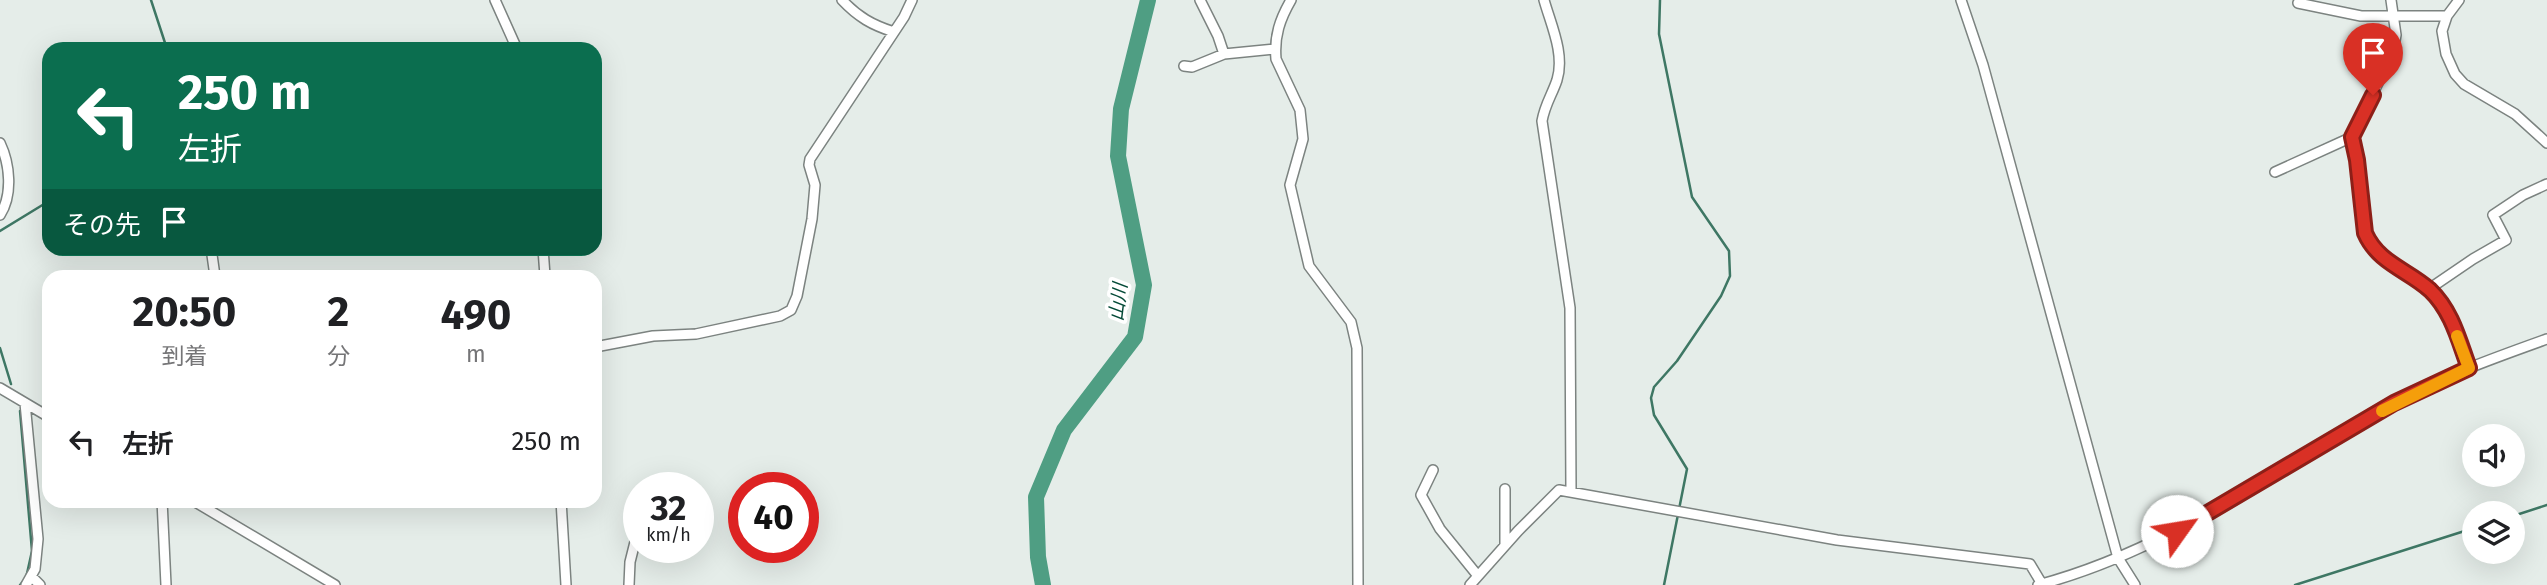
<!DOCTYPE html>
<html lang="ja">
<meta charset="utf-8">
<style>
:root{--surface:#fff;--page:#f6f6f6;--text:#202124;--muted:#757577}
body{margin:0;font-family:"Fira Sans","Noto Sans JP",sans-serif;background:var(--page);color:var(--text);height:100vh;display:flex;flex-direction:column;font-size:26px;white-space:nowrap}
*{box-sizing:border-box;margin:0}
p{font-size:23px;color:var(--muted)}
.icon{flex:none;width:38px;height:38px;fill:none;stroke:currentColor;stroke-width:2;stroke-linecap:round;stroke-linejoin:round}
.map{position:relative;flex:1;overflow:hidden}
.drawer{position:absolute;left:42px;top:270px;width:560px;height:238px;display:flex;flex-direction:column;background:var(--surface);border-radius:21px;box-shadow:0 7px 28px #0002}
.drawer>*{flex:none}
.guide{position:absolute;left:42px;top:42px;width:560px;height:214px;border-radius:21px;box-shadow:0 7px 28px #0002;background:#0b6e4f;color:#fff;overflow:hidden}
.tools{position:absolute;left:2462px;top:424px;display:grid;gap:14px}
.tools a{display:grid;place-items:center;width:63px;height:63px;border-radius:50%;background:var(--surface);box-shadow:0 7px 28px #0002;font-size:35px}
.speed{position:absolute;left:623px;top:472px;display:flex;gap:14px;font-size:35px;font-weight:700;text-align:center}
.speed>*{display:grid;place-content:center;width:91px;height:91px;border-radius:50%;background:var(--surface);box-shadow:0 7px 28px #0002;line-height:1}
.speed small{font-size:18px;font-weight:400}
.speed .limit{border:10px solid #d22;background:#fff;color:#111}
.pin{position:absolute;display:grid;place-items:center;width:60px;height:60px;color:#fff;margin:-72px -30px;border-radius:50% 50% 50% 0;rotate:-45deg;box-shadow:0 0 7px #0007}
.pin .icon{rotate:45deg}
.me{position:absolute;width:77px;margin:-38px;rotate:58deg;stroke-linejoin:round;filter:drop-shadow(0 0 5px #0008)}
.turn{display:flex;align-items:center;gap:24px;height:147px;padding:0 21px;font-size:32px}
.turn .icon{width:91px;height:91px;stroke-width:2.5}
.turn b{display:block;font-size:49px;line-height:60px}
.then{display:flex;align-items:center;height:66px;padding:0 21px;background:#0003;gap:14px;font-size:26px}
.eta{display:flex;justify-content:space-evenly;align-items:center;height:119px;text-align:center}
.eta b{font-size:42px;font-weight:700;line-height:49px}
ul{padding:0;list-style:none}
li{display:flex;align-items:center;gap:21px;height:105px;padding:0 21px}
li div{flex:1}
li b{display:block;font-size:26px}
li em{font-style:normal}
.map>svg:first-child{display:block}
.lines{fill:none;stroke-linecap:round;stroke-linejoin:round}
.stream{stroke:#3e7764;stroke-width:2.5}
.river{stroke:#4f9e83;stroke-width:16}
.minor-casing{stroke:#7c8380;stroke-width:12}
.minor{stroke:#fff;stroke-width:9}
.route-casing{stroke:#8d1f18;stroke-width:18}
.route{stroke:#d93025;stroke-width:12}
.slow{stroke:#f59e0b;stroke-width:12}
.labels{text-anchor:middle;dominant-baseline:central;stroke-width:7;stroke-linejoin:round;paint-order:stroke}
.water-label{font-size:19px;font-style:italic;fill:#054b38;stroke:#fff}
</style>
<div class="map">
<svg width="2547" height="585" viewBox="0 0 2547 585">
<rect width="100%" height="100%" fill="#e5ede9"/>
<g class="lines">
<!-- stream -->
<path class="stream" d="M151,0l16,49
M1660,0l-1,34 33,163 37,54 1,25 -9,20 -44,65 -23,26 -3,11 3,17 33,54 -23,116
M0,231l49,-30
M0,348l11,36
M20,411l12,140 -6,27 -6,7
M2513,516l34,-11
M2295,585l179,-57"/>
<!-- river -->
<path class="river" d="M1043,585l-5,-28 -2,-60 28,-67 71,-93 9,-52 -26,-129 3,-47 27,-109"/>
<!-- minor casing -->
<g class="minor-casing">
<path id="minor" d="M495,0l22,49
M842,0c16,17 30,25 52,32
M1200,0l18,36 6,18
M1291,0c-11,19 -17,36 -15,59l24,51 3,29 -13,46 19,81 42,56 6,26 1,237
M1544,0c7,25 21,54 13,80 -5,15 -12,24 -15,41l28,187 1,183
M1961,0l22,65 135,493 17,27
M2459,0l-12,16 -5,15 4,23 9,20 9,10 51,30 32,29
M2298,3l63,13h86
M1184,66l8,1 32,-13 51,-5
M2352,137l5,23 8,73c13,30 43,37 65,57 22,21 29,51 39,78
M0,143c10,21 13,52 0,72
M2275,172l77,-35 41,-85 3,-17 -5,-35
M543,248l2,28
M212,255l3,21
M2429,289l44,-30 33,-19 -13,-25 30,-20 24,-11
M595,347l58,-11 43,-2 84,-18 11,-6 6,-14 15,-77 3,-34 -6,-20 1,-6 94,-142 8,-17
M0,388l49,29
M25,403l13,136 -3,30 -9,16
M1433,470l-12,25 19,34 38,47
M162,500l4,85
M192,500l143,85
M561,500l5,85
M1505,545v-56
M31,576l9,9
M629,585l1,-23 8,-32
M1470,585l48,-54 41,-41 278,50 193,24 12,20
M2038,585c129,-34 238,-115 353,-180 49,-28 103,-47 156,-66"/>
</g>
<!-- minor -->
<use href="#minor" class="minor"/>
</g>
<g class="lines">
<!-- route casing -->
<g class="route-casing">
<path id="route" d="M2177,531l217,-128 75,-35c-10,-27 -17,-57 -39,-78 -22,-20 -52,-27 -65,-57l-8,-73 -5,-23 21,-42"/>
</g>
<!-- route -->
<use href="#route" class="route"/>
<!-- slow -->
<path class="slow" d="M2382,411l87,-43 -12,-32"/>
</g>
<g class="labels">
<!-- water labels -->
<g class="water-label">
<text transform="translate(1118 302) rotate(-83)">山川</text>
</g>
</g>
</svg>
<div class="tools">
<a><svg class="icon" aria-label="sound" viewBox="0 0 24 24"><path d="M4 9h4l5-4v14l-5-4H4zM17 9q2 3 0 6"/></svg></a>
<a><svg class="icon" aria-label="layers" viewBox="0 0 24 24"><path d="M12 4l9 5-9 5-9-5zM3 14l9 5 9-5"/></svg></a>
</div>
<div class="speed"><div>32<small>km/h</small></div><div class="limit">40</div></div>
<div class="pin" style="left:2373px;top:95px;background:#d93025"><svg class="icon" aria-label="arrive" viewBox="0 0 24 24"><path d="M6 21V4h12l-3 4 3 4H6"/></svg></div>
<svg class="me" style="left:2177px;top:531px" viewBox="-20 -20 40 40"><circle r="19" fill="#fff"/><path d="M0-13L10 11 0 6-10 11z" fill="#d93025"/></svg>
<div class="guide">
<div class="turn"><svg class="icon" aria-label="left" viewBox="0 0 24 24"><path d="M17 20v-9H6M10 6l-5 5 5 5"/></svg><div><b>250 m</b>左折</div></div>
<div class="then">その先<svg class="icon" aria-label="arrive" viewBox="0 0 24 24"><path d="M6 21V4h12l-3 4 3 4H6"/></svg></div>
</div>
<section class="drawer">
<div class="eta">
<div><b>20:50</b><p>到着</p></div>
<div><b>2</b><p>分</p></div>
<div><b>490</b><p>m</p></div>
</div>
<ul>
<li><svg class="icon" aria-label="left" viewBox="0 0 24 24"><path d="M17 20v-9H6M10 6l-5 5 5 5"/></svg><div><b>左折</b></div><em>250 m</em></li>
</ul>
</section>
</div>
